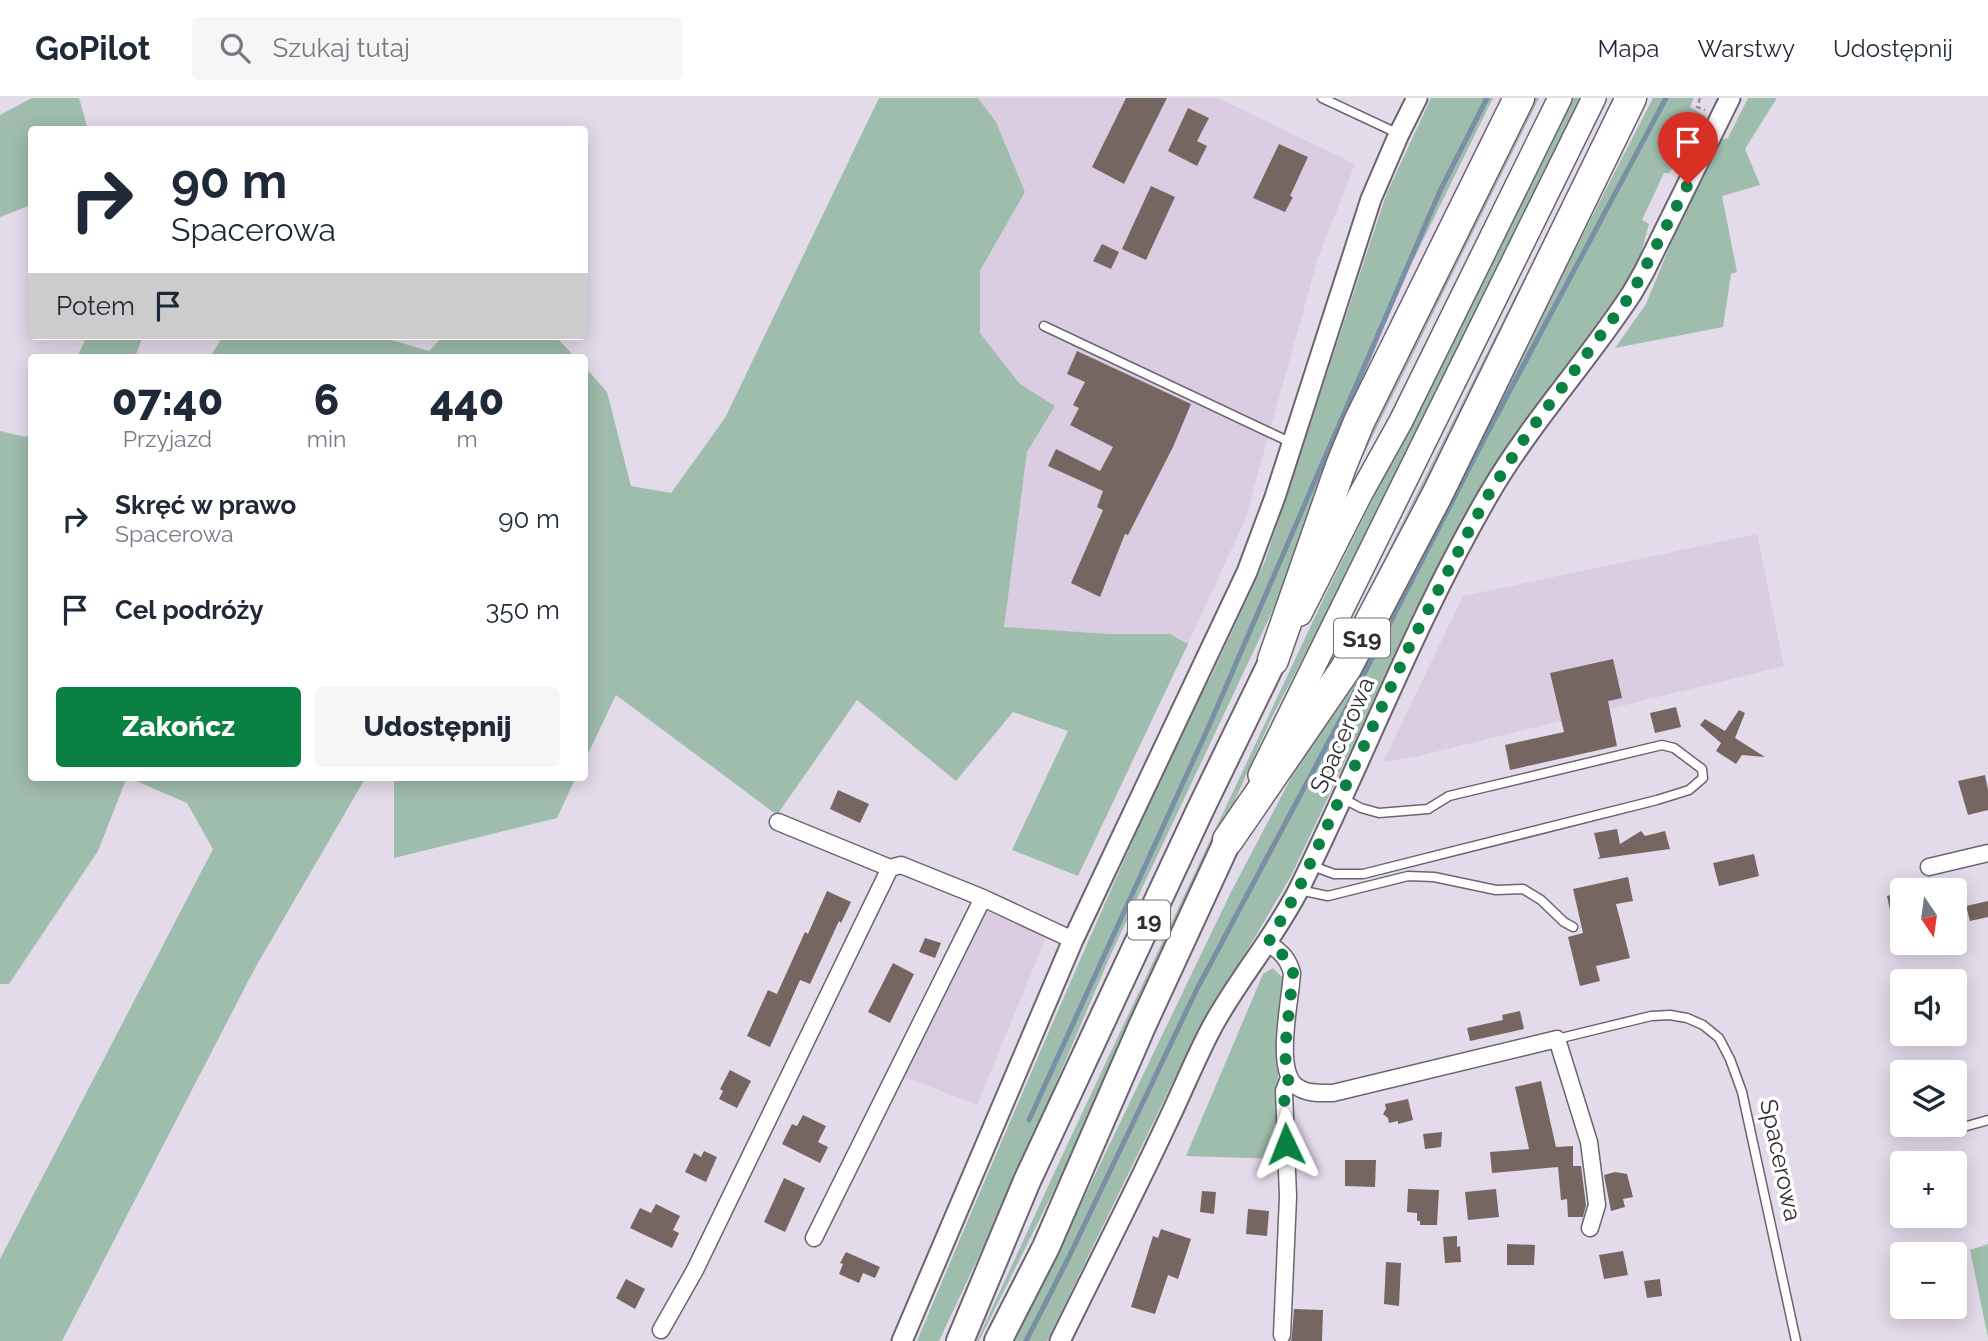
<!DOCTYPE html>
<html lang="pl">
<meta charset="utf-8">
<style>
:root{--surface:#fff;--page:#f6f6f7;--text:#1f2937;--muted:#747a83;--line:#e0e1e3;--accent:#0b8043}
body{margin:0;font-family:Raleway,sans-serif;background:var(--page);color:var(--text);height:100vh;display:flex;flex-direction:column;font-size:26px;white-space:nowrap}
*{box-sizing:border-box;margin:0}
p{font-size:23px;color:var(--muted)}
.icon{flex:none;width:38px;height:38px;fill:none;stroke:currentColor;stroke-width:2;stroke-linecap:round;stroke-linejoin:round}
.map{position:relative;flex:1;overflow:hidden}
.details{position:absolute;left:28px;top:256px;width:560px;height:427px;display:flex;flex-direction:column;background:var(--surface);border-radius:7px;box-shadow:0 4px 18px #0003}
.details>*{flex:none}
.top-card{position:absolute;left:28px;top:28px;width:560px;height:214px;border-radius:7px;box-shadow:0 4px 18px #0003;background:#fff;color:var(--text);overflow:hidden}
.needle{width:46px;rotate:167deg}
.tools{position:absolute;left:1890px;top:780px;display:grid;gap:14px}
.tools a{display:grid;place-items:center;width:77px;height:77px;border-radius:7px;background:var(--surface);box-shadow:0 4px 18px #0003;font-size:35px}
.pin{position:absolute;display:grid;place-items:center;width:60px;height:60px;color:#fff;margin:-72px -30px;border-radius:50% 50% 50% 0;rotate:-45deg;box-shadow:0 0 7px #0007}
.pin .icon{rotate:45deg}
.me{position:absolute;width:77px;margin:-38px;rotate:358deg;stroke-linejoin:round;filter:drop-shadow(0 0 5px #0008)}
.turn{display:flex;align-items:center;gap:24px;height:147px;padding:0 28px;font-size:32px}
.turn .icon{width:91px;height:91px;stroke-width:2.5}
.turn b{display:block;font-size:49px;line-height:60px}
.then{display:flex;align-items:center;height:66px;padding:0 28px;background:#0003;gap:14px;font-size:26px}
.eta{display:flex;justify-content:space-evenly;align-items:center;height:119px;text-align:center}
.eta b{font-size:42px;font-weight:800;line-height:49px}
.action{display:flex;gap:14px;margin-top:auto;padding:14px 28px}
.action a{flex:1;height:80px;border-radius:7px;background:var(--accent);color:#fff;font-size:28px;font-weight:800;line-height:80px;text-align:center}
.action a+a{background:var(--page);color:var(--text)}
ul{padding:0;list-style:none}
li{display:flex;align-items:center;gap:21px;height:91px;padding:0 28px}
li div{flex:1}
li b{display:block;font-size:26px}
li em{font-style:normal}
header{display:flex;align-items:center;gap:42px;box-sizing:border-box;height:98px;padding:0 35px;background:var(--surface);border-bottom:2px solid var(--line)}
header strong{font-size:33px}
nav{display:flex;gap:38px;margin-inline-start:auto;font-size:24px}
.search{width:490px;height:63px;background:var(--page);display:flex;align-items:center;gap:18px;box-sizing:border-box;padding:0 24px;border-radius:7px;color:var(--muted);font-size:26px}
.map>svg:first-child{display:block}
.built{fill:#dacde2}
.green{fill:#9fbdac}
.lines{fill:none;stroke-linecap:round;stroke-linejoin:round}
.stream{stroke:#788fa5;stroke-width:5}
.building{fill:#766661}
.service-casing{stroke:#6c6471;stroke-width:11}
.minor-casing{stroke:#6c6471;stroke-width:19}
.tertiary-casing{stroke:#6c6471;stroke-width:23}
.secondary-casing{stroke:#6c6471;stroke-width:26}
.trunk-casing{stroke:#6c6471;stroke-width:30}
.motorway-casing{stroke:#6c6471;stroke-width:33}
.path{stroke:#99929d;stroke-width:2.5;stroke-dasharray:5 3.5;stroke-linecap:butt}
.service{stroke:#fff;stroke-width:8}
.minor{stroke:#fff;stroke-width:16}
.tertiary{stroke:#fff;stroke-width:19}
.secondary{stroke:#fff;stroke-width:23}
.trunk{stroke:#fff;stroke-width:26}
.motorway{stroke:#fff;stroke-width:30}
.route{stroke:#0b8043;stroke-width:12;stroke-dasharray:0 21.6}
.labels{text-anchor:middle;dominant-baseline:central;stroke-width:7;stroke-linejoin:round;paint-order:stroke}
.shield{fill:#fff;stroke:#706d71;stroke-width:2}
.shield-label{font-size:23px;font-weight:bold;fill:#322e34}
.street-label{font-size:24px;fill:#322e34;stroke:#fff}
</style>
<header>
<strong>GoPilot</strong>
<div class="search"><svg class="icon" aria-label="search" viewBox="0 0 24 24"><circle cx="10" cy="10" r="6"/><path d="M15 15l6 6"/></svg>Szukaj tutaj</div>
<nav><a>Mapa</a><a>Warstwy</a><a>Udostępnij</a></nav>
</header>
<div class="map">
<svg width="1988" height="1243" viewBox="0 0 1988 1243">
<rect width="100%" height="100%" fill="#e4dbea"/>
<!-- built -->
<path class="built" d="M978,0h240l137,66 -37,94 -73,262 -57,124 -19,-10h-59l-107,-7 24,-175 28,-46 -35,-22 -40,-51v-61l45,-80 -29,-70z
M1757,436l27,132 -370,91 -31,5 80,-166z
M975,809l72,28 -70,170 -77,-30z"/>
<!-- green -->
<path class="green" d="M32,0h47l9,31 -56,1 -1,75 -31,12v-102z
M879,0h99l18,24 29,70 -45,79v62l40,51 35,22 -28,46 -23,175 106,7h60l18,10 -110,232 -66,-26 56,-119 -55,-19 -57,69 -99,-81 -80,115 -161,-120 -31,65v-393l22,25 24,94 40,7 54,-75z
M1431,0h62l-93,189 -60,149 -51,140 -178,378 -96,225 -76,162h-22c93,-221 188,-442 288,-660h4l56,-120 121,-366z
M1528,0h11l-186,378 28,-78z
M1570,0h14l-264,528 -49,93 -122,275 -70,146 -100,201h-2l91,-198 254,-541z
M1614,0h9l-299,588 42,-90z
M1653,0h41l-4,9 16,9 -37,57h-5l-22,47 7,4 -9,33 -15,29 -122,166 -102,191 -110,233 -102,173 -142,292h-32l216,-449 60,-114 86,-144z
M1748,0h29l-32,51 15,36 -38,11 15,76 -6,2 -8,53 -108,21 31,-44 26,-63 48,-101 8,-2z
M87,238h56l-8,21h-58z
M223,238h155l51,15 14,-15h112l20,21h-365z
M31,332l1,347h334l-111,191 -193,373h-62v-82l213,-410 -26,-46 -60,-26 -29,74 -89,133h-9v-553l26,6z
M394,679h182l-19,41 -163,40z
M1273,870l10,10 -3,35 -4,146 -90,-3 77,-182z
M1988,1146v94l-18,-88z"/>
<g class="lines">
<!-- stream -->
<path class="stream" d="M1029,1022l180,-394 231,-535 47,-93
M1026,1243l42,-82 129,-270 147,-276 139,-272 183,-343"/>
</g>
<!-- building -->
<path class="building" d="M1126,0h41l-43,86 -32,-17z
M1188,10l21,10 -12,23 10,5 -10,20 -29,-15z
M1279,46l29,13 -18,39 3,1 -8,15 -32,-14z
M1151,88l24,11 -29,63 -24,-11z
M1102,146l17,8 -8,17 -18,-8z
M1077,253l114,53 -18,43 -45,88 -3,-1 -25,63 -29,-14 32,-73 -6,-3 6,-16 -55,-25 8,-17 44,22 13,-24 -43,-22 9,-17 -6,-3 12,-23 -18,-8z
M1613,561l9,39 -14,3 9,45 -107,24 -5,-25 59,-13 -14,-59z
M1676,609l5,20 -26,6 -5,-20z
M1739,612l6,3 -10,25 30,19 -23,-2 -6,9 -20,-13 5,-8 -21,-18 5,-6 20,12z
M1985,677l3,15v20l-20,5 -10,-34z
M838,692l31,14 -9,19 -30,-14z
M1617,731l3,15 21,-13 4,5 20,-5 5,18 -73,10 3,-2 -6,-24z
M1754,756l5,22 -40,10 -6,-23z
M1628,779l5,24 -17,3 14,54 -34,8 4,15 -20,5 -12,-49 15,-4 -10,-44z
M827,793l24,11 -10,21 -2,-2 -29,63 -10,-4 -30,67 -23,-11 21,-46 9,4 28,-62 3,2z
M1902,794v46h-6l-9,-42z
M1988,803v16l-18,4 -4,-15z
M925,840l16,5 -6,15 -16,-6z
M893,865l21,11 -24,49 -22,-11z
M1520,913l4,18 -54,12 -3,-13 36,-8 -1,-5z
M730,972l21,11 -14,27 -18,-9 4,-8 -3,-2z
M1541,983l15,66 17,-1v20h8l5,39 -3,12h-15l-1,-18 -6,1 -3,-33 -66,6 -2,-21 39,-3 -14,-62z
M1408,1001l5,21 -15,4v-3l-9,2 -1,-5 -5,-4 3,-5 -1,-5z
M803,1017l23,11 -8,16 10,5 -8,16 -38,-19 10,-20 5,2z
M1442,1034l-1,15 -16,2 -2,-15z
M704,1053l13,6 -11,25 -21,-10 9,-19 7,4z
M1345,1062h31l-1,27 -30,-1z
M1615,1074l12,2 6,23 -10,2 2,8 -14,4 -7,-36z
M784,1080l21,10 -20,44 -21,-10z
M1408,1091l31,1 -2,35h-17v-4h-3v-8l-10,-1z
M1496,1091l3,28 -31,3 -3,-28z
M1202,1093l14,1 -2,22 -14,-2z
M656,1106l24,12 -7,14 6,3 -7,15 -42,-20 10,-20 11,5z
M1248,1111l21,2 -2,25 -21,-2z
M1161,1131l30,10 -13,40 -10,-4 -13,39 -24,-7 22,-71 5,2z
M1457,1138v11l3,-1 1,16 -16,1 -2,-26z
M1507,1146l28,1 -1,20h-27z
M1623,1153l5,24 -24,4 -5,-24z
M846,1154l34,15 -5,11 -12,-5 -4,10 -20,-9 4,-10 -3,-1z
M1386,1164l15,1 -2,43 -15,-2z
M626,1181l19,10 -10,20 -19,-11z
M1660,1181l2,17 -15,2 -3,-17z
M1294,1211l29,1 -1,31h-31l1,-6z"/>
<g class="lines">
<!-- service casing -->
<g class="service-casing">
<path id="service" d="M1322,0l77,36
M1044,228l248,117
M1310,767l24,9h29l294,-74 32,-10 14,-12 -1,-9 -28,-21 -12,-3 -213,51 -21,13 -49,4 -18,-5 -19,-10
M1299,792l29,6 80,-20 26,1 62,13 27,-1 18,11 23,22 9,5
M1557,941l94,-23 19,-1 17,3 16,7 16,13 11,21 12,33 54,249
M1967,1028l21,-6"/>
</g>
<!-- minor casing -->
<g class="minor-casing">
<path id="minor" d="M778,724l112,46 11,-3 82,33 90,42
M1929,769l59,-14
M1268,845c13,9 20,15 24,30 -1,25 -18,96 4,113 10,8 25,7 37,7l224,-54 32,103 8,63 -7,23
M814,1140l169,-340
M661,1232l34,-60 195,-402
M1282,1237l6,-138 -4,-106 5,-13"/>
</g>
<!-- tertiary casing -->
<g class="tertiary-casing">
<path id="tertiary" d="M902,1243l171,-401 174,-368 28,-75 96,-298 28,-65 18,-36
M1060,1243c35,-72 72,-143 106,-216 16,-33 29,-66 46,-98 26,-48 62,-89 87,-138 65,-131 116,-268 190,-395 42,-72 98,-132 143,-201l12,-21 86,-174"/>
</g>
<!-- secondary casing -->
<g class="secondary-casing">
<path id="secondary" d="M1300,516l60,-119 41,-74 159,-323
M1260,677l334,-677"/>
</g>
<!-- trunk casing -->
<g class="trunk-casing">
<path id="trunk" d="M960,1243l67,-160 175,-375 71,-146
M998,1243l48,-94 97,-223 85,-184"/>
</g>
<!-- motorway casing -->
<g class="motorway-casing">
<path id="motorway" d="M1273,562l68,-194 18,-44 160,-324
M1228,742l118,-172 91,-173 194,-397"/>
</g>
<!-- path -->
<path class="path" d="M1700,0l-3,9 8,3"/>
<!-- service -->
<use href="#service" class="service"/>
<!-- minor -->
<use href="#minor" class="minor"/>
<!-- tertiary -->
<use href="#tertiary" class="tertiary"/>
<!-- secondary -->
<use href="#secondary" class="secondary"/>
<!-- trunk -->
<use href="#trunk" class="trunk"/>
<!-- motorway -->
<use href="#motorway" class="motorway"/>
</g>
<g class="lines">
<!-- route -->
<path class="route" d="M1286,1046l-2,-53 5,-13 -3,-12 -1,-17 8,-76c-5,-15 -12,-21 -25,-30l30,-53 113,-247 62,-120 17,-31 36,-56 106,-143 56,-109"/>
</g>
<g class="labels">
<!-- shield labels -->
<g class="shield">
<rect x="1334" y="520.5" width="56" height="39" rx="5"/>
<rect x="1128" y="802.5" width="42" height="39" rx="5"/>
</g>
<g class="shield-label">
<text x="1362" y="540">S19</text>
<text x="1149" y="822">19</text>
</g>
<!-- street labels -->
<g class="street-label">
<text transform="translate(1342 637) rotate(-66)">Spacerowa</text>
<text transform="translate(1781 1062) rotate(78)">Spacerowa</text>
</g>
</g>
</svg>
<div class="tools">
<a><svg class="needle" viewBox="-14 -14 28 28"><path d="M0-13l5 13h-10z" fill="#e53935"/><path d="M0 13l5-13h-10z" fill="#747a83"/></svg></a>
<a><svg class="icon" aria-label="sound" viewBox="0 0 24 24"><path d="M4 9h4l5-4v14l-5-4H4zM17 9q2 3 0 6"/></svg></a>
<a><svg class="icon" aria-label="layers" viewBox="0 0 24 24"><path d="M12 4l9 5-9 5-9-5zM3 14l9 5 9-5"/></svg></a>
<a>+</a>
<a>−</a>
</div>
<div class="pin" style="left:1688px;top:86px;background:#d93025"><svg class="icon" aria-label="arrive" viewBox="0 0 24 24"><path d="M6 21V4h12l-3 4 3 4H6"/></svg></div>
<svg class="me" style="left:1286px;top:1046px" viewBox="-20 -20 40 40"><path d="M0-17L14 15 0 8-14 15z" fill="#0b8043" stroke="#fff" stroke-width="4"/></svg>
<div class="top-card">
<div class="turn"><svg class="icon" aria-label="right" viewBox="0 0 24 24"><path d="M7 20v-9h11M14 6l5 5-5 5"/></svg><div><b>90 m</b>Spacerowa</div></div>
<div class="then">Potem<svg class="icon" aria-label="arrive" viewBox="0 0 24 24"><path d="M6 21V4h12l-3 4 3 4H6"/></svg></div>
</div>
<section class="details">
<div class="eta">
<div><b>07:40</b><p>Przyjazd</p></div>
<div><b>6</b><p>min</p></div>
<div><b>440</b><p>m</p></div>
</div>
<ul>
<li><svg class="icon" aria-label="right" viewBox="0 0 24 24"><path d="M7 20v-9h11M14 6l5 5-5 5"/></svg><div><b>Skręć w prawo</b><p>Spacerowa</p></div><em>90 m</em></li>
<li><svg class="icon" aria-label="arrive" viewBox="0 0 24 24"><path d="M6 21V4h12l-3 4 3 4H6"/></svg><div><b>Cel podróży</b></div><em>350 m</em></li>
</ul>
<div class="action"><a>Zakończ</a><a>Udostępnij</a></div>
</section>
</div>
